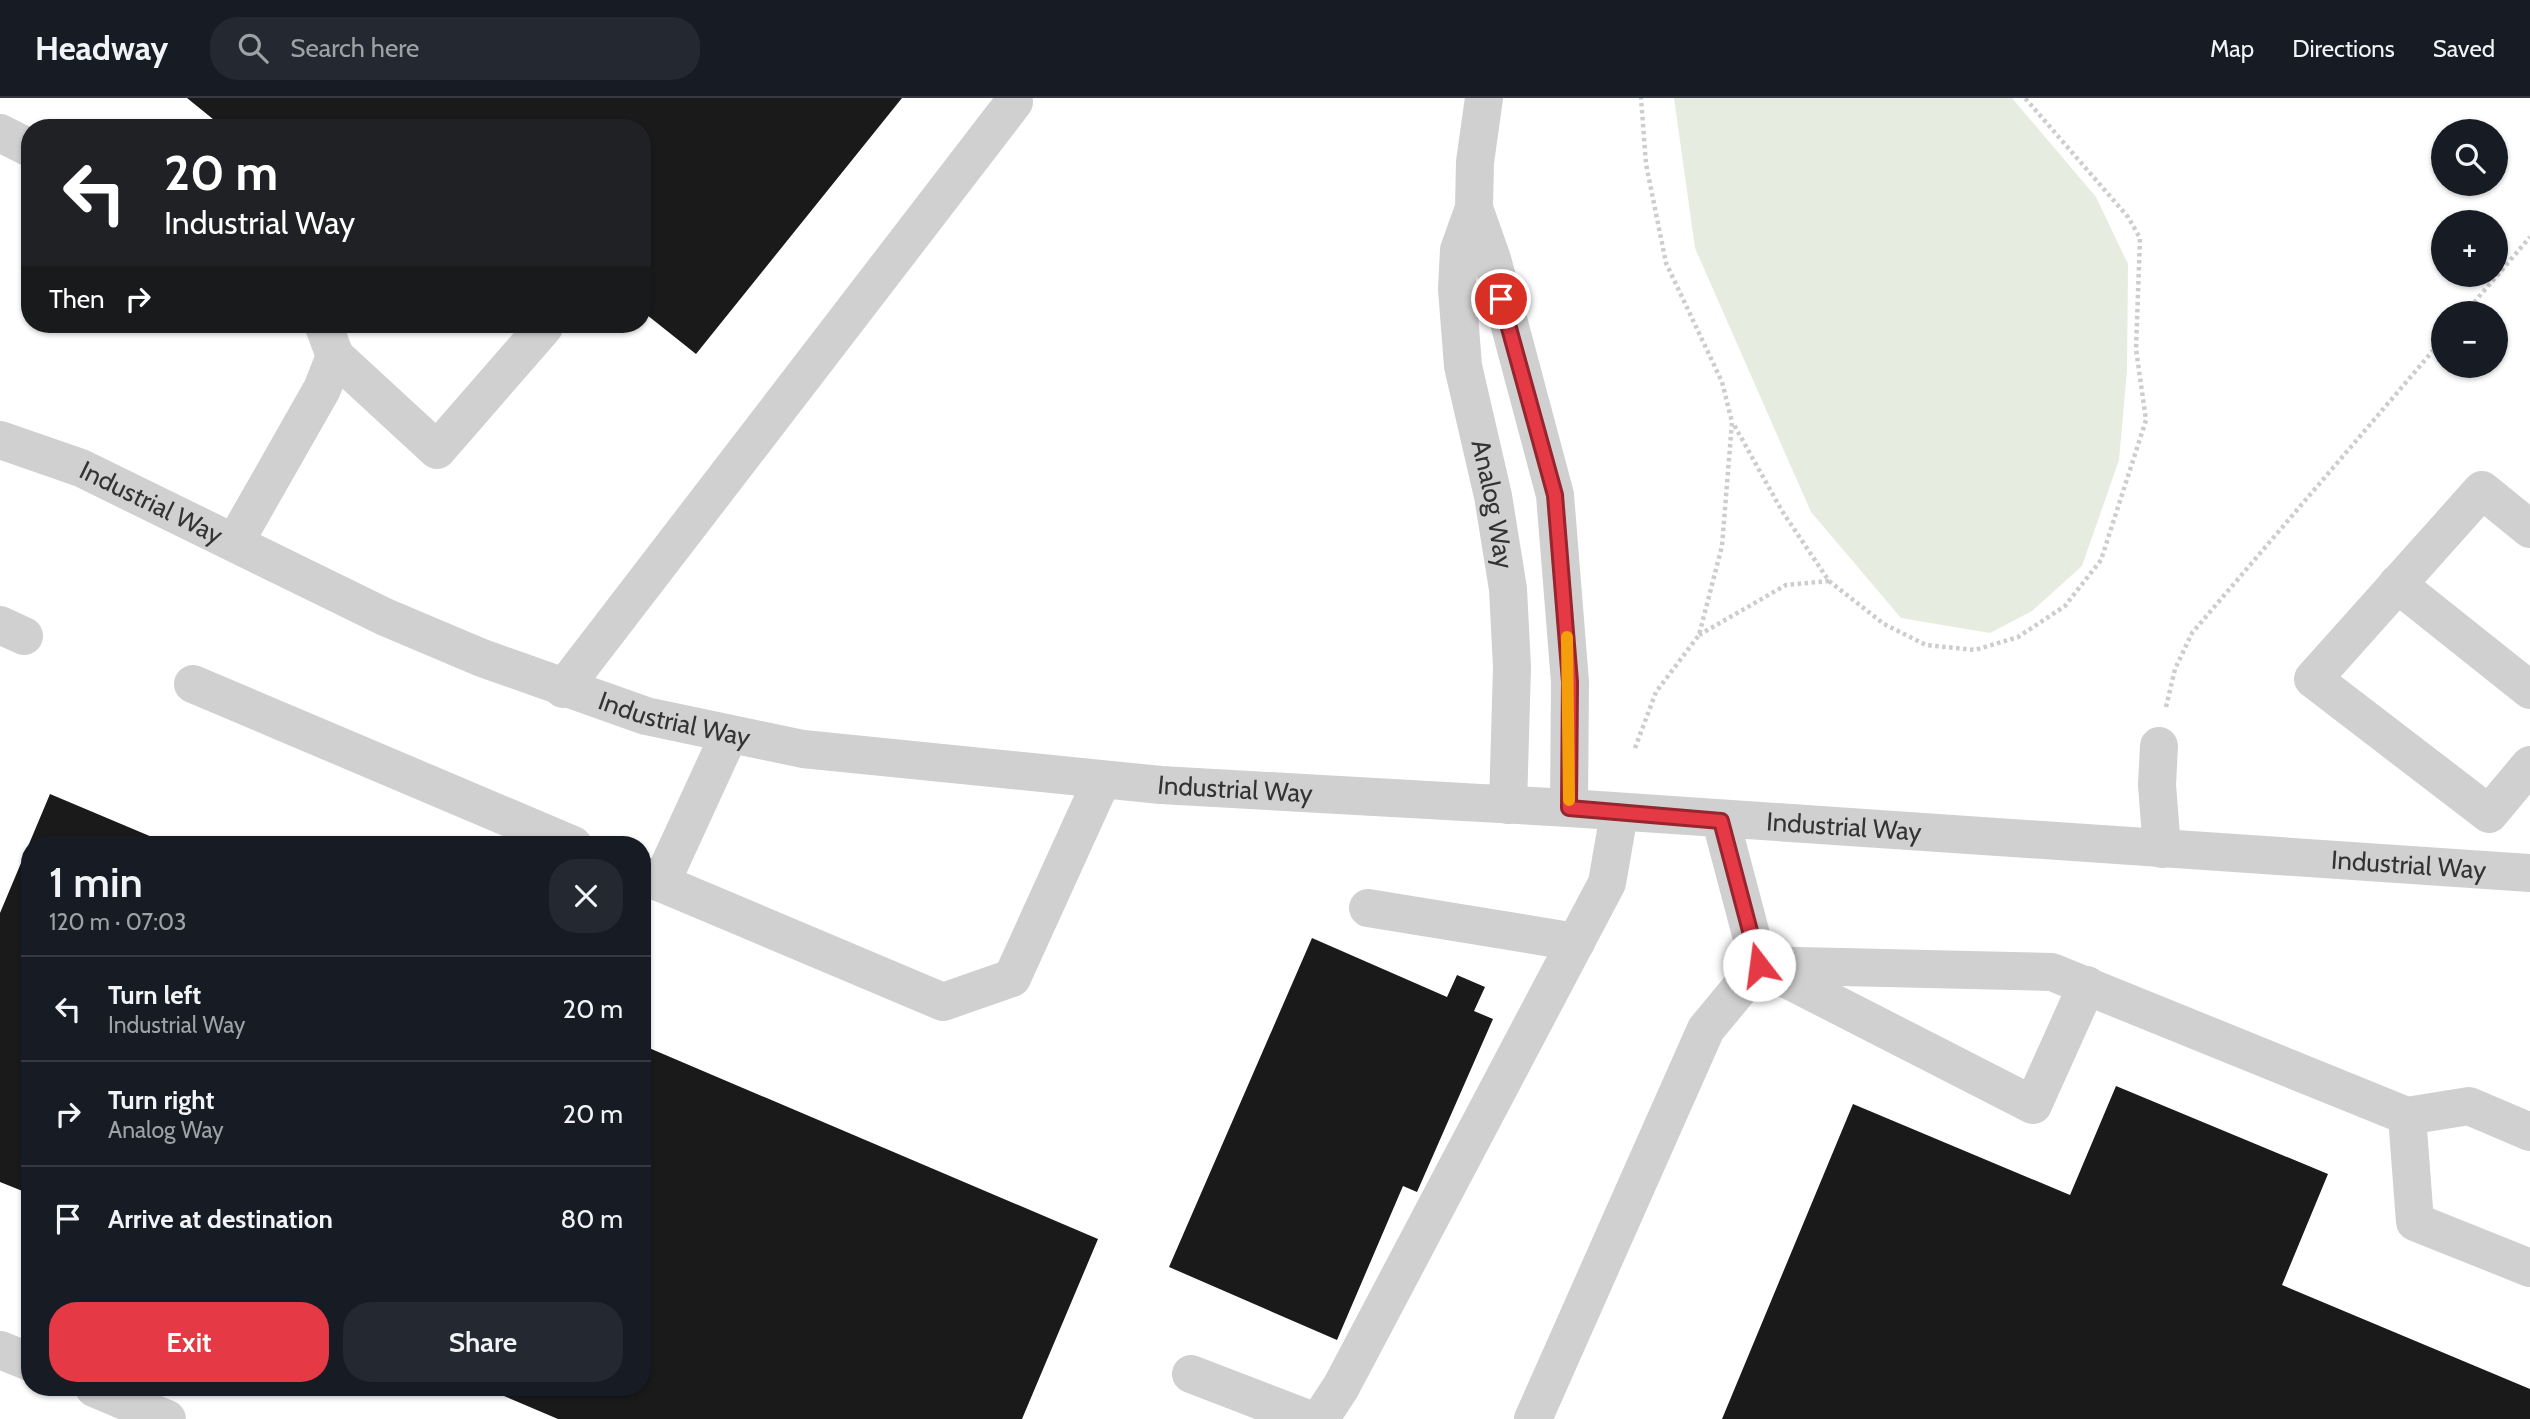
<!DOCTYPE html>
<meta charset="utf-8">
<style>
:root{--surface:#171b24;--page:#242831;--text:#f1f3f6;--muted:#9ea1a6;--line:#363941;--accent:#e63946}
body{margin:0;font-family:Cabin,sans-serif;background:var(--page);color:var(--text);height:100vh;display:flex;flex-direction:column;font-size:26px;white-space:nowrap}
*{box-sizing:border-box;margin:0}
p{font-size:23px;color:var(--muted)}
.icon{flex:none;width:38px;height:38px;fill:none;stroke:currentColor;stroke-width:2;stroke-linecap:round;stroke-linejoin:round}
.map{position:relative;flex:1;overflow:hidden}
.side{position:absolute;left:21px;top:738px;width:630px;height:560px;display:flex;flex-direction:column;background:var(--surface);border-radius:28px;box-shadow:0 2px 5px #0004}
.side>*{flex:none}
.guide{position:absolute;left:21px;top:21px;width:630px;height:214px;border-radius:28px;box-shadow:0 2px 5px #0004;background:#202124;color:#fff;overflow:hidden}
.buttons{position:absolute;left:2431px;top:21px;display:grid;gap:14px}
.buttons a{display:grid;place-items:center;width:77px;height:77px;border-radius:50%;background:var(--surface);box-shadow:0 2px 5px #0004;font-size:35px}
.pin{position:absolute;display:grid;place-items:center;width:60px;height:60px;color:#fff;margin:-30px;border:4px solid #fff;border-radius:50%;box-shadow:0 2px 7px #0007}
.me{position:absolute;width:77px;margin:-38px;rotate:345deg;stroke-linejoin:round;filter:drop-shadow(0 0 5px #0008)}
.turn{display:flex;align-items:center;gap:24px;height:147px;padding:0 28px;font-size:32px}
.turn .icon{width:91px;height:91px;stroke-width:2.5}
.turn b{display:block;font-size:49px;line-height:60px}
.then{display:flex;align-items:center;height:66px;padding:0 28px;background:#0003;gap:14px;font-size:26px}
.round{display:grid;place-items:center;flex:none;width:74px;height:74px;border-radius:28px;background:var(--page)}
.head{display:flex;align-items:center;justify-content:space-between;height:119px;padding:0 28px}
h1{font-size:42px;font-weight:600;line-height:52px}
.button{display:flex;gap:14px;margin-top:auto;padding:14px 28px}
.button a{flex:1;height:80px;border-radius:28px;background:var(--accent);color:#fff;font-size:28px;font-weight:600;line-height:80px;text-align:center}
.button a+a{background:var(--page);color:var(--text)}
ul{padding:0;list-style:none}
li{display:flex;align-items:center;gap:21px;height:105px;padding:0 28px;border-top:2px solid var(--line)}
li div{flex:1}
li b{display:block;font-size:26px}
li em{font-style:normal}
header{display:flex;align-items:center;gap:42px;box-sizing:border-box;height:98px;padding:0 35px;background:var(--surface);border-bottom:2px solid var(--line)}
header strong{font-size:33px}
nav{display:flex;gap:38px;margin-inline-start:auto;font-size:24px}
.search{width:490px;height:63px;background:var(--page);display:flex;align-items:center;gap:18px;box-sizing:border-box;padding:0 24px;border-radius:28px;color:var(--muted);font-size:26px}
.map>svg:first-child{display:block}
.green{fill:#e6ecdf}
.building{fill:#1a1a1a}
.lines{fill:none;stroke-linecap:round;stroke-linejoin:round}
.path{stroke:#cdcdcd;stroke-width:4.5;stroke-dasharray:3.5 3.5;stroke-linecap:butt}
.minor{stroke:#d0d0d0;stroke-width:38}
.route-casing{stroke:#96252e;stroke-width:18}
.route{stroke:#e63946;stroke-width:12}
.slow{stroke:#f59e0b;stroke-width:12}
.labels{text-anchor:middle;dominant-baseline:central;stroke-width:7;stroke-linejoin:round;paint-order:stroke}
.street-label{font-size:26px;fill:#333;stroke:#fff}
</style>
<header>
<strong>Headway</strong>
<div class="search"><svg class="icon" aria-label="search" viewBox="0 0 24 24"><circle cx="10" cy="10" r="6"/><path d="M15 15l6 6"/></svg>Search here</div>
<nav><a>Map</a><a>Directions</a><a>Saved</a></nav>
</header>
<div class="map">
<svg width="2530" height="1321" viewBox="0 0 2530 1321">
<rect width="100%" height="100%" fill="#fff"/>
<!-- green -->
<path class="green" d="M1674,0h338l84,99 32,67 -1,106 -8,90 -37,106 -50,45 -42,22 -89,-15 -90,-106 -116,-264z"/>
<!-- building -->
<path class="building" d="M187,0h715l-206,256 -54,-43v-183h-418z
M50,696l121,51h-141v349l-30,-12v-269z
M1312,840l135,59 10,-22 28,12 -11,24 19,8 -76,173 -14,-6 -66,154 -168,-73z
M642,947l456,194 -76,180h-464l-73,-31h157z
M2116,988l212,88 -46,111 248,104v30h-808l131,-315 217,91z"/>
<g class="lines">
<!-- path -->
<path class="path" d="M2465,215l65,-76
M1829,483l55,43 42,21 49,5 43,-13 47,-31 36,-46 45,-140 -10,-71 4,-111 -12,-21 -103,-119
M1699,537l87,-50 43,-4 -47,-70 -49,-88
M2166,609l9,-38 17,-36 251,-294
M1635,650l21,-56 43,-57 23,-89 10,-124 -10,-40 -56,-119 -20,-99 -5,-66"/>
<!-- minor -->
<g class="minor">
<path id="s1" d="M1484,0l-9,64 -1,46 -15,42 -2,39 6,77 30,130 15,93 4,78 -4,138"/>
<path d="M0,35l30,15"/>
<path d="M1474,110l18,51 63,236 15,187 -1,126"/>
<path d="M335,258l102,94 107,-123 -4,-3"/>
<path id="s2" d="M0,342l81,28 304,149 97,41 164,58 157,33 358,36 408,23 961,65"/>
<path d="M2530,431l-48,-39 -169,189 176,135 41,-49"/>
<path d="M235,444l87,-153 13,-33 -12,-32"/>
<path d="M2397,486l133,106"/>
<path d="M0,527l24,11"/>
<path d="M193,586l380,161"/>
<path d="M563,591l451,-587"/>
<path d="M2159,648l-2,39 5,64"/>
<path d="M1721,723l38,144 293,7 355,144 62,-10 61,26"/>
<path d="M642,777l301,127 69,-24 90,-198"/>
<path d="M661,785l68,-148"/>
<path d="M1368,810l208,34"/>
<path d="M2407,1018l8,106 115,46"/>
<path d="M0,1252l30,12"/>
<path d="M1191,1276l117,45"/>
<path d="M94,1290l73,31"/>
<path d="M1320,1321l21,-32 266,-504 12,-69"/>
<path d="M1533,1321l173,-390 53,-64 274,140 54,-120"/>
</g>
</g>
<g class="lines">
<!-- route casing -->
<g class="route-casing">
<path id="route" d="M1501,201l54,196 15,187 -1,126 152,13 38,144"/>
</g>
<!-- route -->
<use href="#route" class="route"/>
<!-- slow -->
<path class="slow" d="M1567,539l2,163"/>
</g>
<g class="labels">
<!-- street labels -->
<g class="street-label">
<text stroke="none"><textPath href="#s2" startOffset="164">Industrial Way</textPath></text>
<text stroke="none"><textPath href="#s1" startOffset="413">Analog Way</textPath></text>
<text stroke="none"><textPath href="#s2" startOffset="732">Industrial Way</textPath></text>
<text stroke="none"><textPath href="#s2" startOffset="1298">Industrial Way</textPath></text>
<text stroke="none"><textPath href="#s2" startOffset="1908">Industrial Way</textPath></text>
<text stroke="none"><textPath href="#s2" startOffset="2474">Industrial Way</textPath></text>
</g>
</g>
</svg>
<div class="buttons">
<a><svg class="icon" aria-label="search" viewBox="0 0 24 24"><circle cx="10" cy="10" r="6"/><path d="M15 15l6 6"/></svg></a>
<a>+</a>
<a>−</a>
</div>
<div class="pin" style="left:1501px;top:201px;background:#d93025"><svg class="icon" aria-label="arrive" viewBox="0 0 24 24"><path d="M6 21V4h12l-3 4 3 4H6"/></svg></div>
<svg class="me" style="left:1759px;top:867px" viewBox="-20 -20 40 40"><circle r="19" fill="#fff"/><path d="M0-13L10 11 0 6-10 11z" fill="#e63946"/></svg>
<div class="guide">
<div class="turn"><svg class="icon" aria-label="left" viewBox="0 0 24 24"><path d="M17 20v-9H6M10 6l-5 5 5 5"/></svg><div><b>20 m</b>Industrial Way</div></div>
<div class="then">Then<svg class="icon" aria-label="right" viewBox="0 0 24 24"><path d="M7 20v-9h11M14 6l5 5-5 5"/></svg></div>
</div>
<section class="side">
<div class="head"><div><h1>1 min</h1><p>120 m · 07:03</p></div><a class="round"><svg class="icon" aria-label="close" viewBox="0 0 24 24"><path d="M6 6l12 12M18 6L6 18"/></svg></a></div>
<ul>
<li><svg class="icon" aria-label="left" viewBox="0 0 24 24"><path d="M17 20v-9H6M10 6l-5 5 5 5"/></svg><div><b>Turn left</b><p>Industrial Way</p></div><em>20 m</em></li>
<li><svg class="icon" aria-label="right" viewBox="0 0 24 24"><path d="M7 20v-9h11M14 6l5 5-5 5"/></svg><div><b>Turn right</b><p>Analog Way</p></div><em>20 m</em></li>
<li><svg class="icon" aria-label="arrive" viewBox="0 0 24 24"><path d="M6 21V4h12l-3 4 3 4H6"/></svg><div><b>Arrive at destination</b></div><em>80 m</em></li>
</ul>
<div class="button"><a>Exit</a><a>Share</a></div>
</section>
</div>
